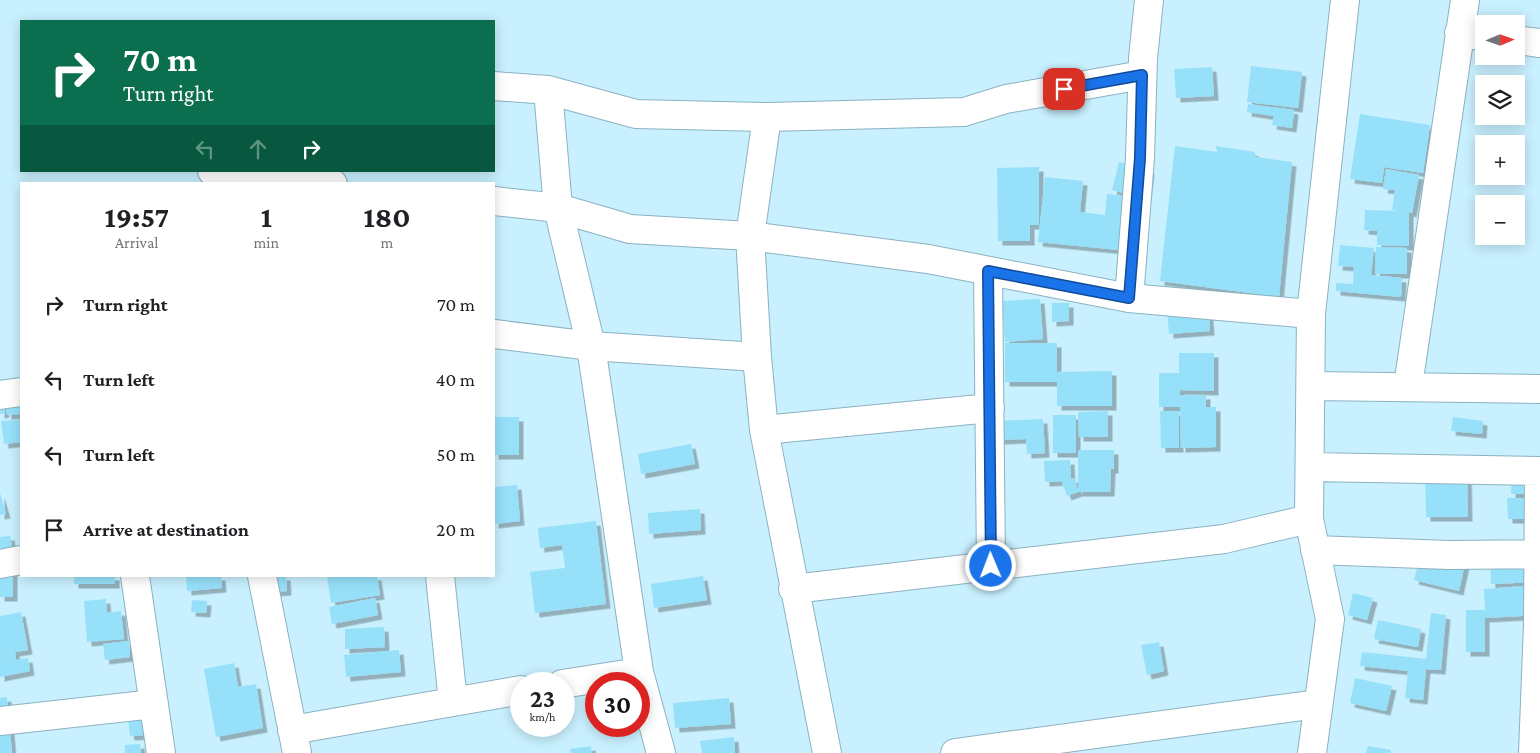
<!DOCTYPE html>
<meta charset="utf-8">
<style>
:root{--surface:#fff;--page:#f6f6f6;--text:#202124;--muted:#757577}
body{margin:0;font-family:"Crimson Pro",serif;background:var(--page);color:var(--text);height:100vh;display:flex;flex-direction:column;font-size:19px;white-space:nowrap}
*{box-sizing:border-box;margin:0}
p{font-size:16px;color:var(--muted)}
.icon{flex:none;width:28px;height:28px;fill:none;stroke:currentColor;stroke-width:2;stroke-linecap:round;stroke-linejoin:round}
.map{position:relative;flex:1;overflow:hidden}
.drawer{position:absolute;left:20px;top:182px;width:475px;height:395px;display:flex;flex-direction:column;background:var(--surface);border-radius:0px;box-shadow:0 2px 12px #0003}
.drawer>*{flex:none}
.banner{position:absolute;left:20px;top:20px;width:475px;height:152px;border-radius:0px;box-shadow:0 2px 12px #0003;background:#0b6e4f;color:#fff;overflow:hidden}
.needle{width:32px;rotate:88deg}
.buttons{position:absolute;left:1475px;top:15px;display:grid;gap:10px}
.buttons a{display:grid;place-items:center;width:50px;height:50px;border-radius:0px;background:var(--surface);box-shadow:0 2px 12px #0003;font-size:25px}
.speed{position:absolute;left:510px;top:672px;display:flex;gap:10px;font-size:25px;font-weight:700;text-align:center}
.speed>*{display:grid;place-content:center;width:65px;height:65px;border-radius:50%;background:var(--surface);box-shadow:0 2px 12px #0003;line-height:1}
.speed small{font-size:12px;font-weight:400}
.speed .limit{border:8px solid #d22;background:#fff;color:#111}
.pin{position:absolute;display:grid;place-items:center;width:42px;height:42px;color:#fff;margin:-21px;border-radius:10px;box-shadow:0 2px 8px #0006}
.me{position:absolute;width:55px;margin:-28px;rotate:359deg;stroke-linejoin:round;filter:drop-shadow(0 0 4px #0008)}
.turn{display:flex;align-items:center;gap:18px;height:105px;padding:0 20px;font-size:22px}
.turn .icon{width:65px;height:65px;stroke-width:2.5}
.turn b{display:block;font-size:35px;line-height:42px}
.lanes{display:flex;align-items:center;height:48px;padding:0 20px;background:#0003;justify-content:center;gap:25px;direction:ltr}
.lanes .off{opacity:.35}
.eta{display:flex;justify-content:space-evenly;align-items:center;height:85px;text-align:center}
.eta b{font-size:30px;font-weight:700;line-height:35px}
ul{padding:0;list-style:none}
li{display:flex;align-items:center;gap:15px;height:75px;padding:0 20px}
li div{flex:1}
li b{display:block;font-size:19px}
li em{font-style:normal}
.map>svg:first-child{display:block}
.building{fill:#97e0fa;filter:url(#shadow)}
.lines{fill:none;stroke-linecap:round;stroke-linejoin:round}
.minor-casing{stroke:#8cb2c0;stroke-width:30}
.minor{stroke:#fff;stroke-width:28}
.route-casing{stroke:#114b97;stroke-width:12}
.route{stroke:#1a73e8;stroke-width:9}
</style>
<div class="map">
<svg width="1540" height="753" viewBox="0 0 1540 753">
<defs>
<filter id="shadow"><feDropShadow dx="4.5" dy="4.5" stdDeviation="0" flood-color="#0004"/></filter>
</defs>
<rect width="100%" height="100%" fill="#c8f0fe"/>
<!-- building -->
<path class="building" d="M1251,66l51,6 -4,36 -51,-6z
M1212,67l2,29 -38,2 -2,-29z
M1248,104l46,6 -2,18 -20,-3 2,-9 -27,-4z
M1360,114l70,11 -7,48 -39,-6 -2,16 -32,-4z
M1175,146l42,6 -1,-6 39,6v5l37,5 -13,135 -119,-16z
M1119,162l31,8 -11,82 -101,-10 7,-65 38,4 -3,31 25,3 2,-21 32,3 -27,-7z
M1039,167v58h-9v16h-32l-1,-73z
M1386,169l33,6 -7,38 -3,-1v34l-32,-1v-14l-13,-1 1,-20 36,1 -9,-1 3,-20 -12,-1z
M1340,245l34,3 -3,27 31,3 -1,19 -65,-6v-8l17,1 1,-17 -16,-1z
M1376,247l31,1v26h-32z
M1040,299l3,40 -38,3 -3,-41z
M1052,303h17v18l-17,1z
M1208,305l2,26 -41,3 -2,-26z
M1005,343h52v29l55,-1v35h-55v-24h-52z
M1179,353h35v38l-34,-1v5h26v12h10v40l-35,1 -1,-41h-21v-34h20z
M21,380v34l-14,1 -1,-16z
M0,404h3l2,9 -5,1z
M1108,411v26h-29l-1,-25z
M1160,411h19v37h-18z
M1053,415h23v38h-23z
M494,417h25v38h-25z
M1453,417l30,4 -1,13 -31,-3z
M1043,419l2,34 -18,1 -1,-15 -28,1 -1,-19z
M21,420v22l-17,2 -3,-23z
M691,444l4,20 -54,10 -3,-20z
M1078,450h36v19h-3l-1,23h-32l-11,4 -5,-14 3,-1 -20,1 -1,-21 26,-1 1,19 3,-1 4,13z
M1467,464l1,53h-42l-1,-52z
M1512,467h15l-1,27h-15z
M517,485l3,36 -26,3v-37z
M0,493l6,21 -6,1z
M1507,498h22l11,21h-32z
M700,509l1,21 -52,4 -1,-21z
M596,521l10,83 -71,9 -5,-41 35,-4 -3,-23 -22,3 -2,-20z
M10,536l5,29 -15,2v-30z
M1422,548l44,11 -7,32 -45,-11z
M1540,552v30l-49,2 -1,-30z
M0,571h13v26h-13z
M74,576h41v8h-41z
M186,576h35l1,12 -35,3z
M255,576h31l1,15 -30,2z
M327,576h50l3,19 -49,8z
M703,576l4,24 -53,8 -3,-24z
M1540,585v30l-55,3v34h-19v-42h19l-1,-21z
M1353,593l20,5 -6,22 -19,-5z
M375,598l3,17 -46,9 -3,-17z
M106,599l1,14 14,-2 3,28 -37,3 -3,-41z
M192,600l15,1 -1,12 -15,-1z
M21,612l7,38 -13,2 1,8 12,-2 2,13 -30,6v-61z
M1431,613l15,2 -5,55 -15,-1 -3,31 -18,-2 3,-27 -48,-5 2,-14 64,7z
M1378,620l43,9 -3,18 -44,-8z
M384,627l1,20 -40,2v-20z
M129,641l1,16 -25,3 -2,-16z
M1159,642l5,29 -17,4 -6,-30z
M399,650l2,22 -55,5 -2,-22z
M234,663l4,24 18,-3 7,44 -47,9 -12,-68z
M1355,678l37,8 -6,25 -36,-8z
M7,697l5,56h-12v-55z
M729,698l2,26 -56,4 -2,-25z
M159,715l1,19 -30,2 -2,-18z
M734,737l1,16h-33l-2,-12z
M140,744l1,9h-16v-8z
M591,746l1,7h-21l-1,-4z
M1368,746l23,4v3h-25z"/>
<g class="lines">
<!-- minor casing -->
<g class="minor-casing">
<path id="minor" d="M1459,33l25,3
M1516,40l24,3
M494,86l54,4 88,24 131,3 197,-5 42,-13 136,-24
M548,90l10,118 33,138 48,326 22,81
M767,117l-17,119 7,121 7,73 63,323
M212,171l121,13
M494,201l64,7 72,21 120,7 178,23 201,39 182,16
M988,271l3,295
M1129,298l11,-140 3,-100 6,-58
M494,334l97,12 166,11
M1312,386l228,3
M1408,386l57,-386
M0,395l21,-3
M764,430l226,-22
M1310,467l230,4
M1315,550l134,5 89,-1
M0,564l21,-4
M135,576l26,177
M262,576l35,177
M440,576l13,126
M793,589l431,-50 85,-20
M562,684l77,-12
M0,721l154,-17
M292,730l229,-40
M955,753l363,-49
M1312,753l18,-134 -21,-100 2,-205 34,-314
M1533,753l5,-129 1,-153"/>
</g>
<!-- minor -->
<use href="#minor" class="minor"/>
</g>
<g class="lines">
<!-- route casing -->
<g class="route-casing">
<path id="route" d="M991,566l-3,-295 141,27 11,-140 2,-83 -78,14"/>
</g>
<!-- route -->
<use href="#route" class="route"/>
</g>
</svg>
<div class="buttons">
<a><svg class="needle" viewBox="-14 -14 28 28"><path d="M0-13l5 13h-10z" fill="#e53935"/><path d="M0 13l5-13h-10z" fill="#757577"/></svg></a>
<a><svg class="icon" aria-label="layers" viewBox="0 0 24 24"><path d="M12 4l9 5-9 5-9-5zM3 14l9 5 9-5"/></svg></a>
<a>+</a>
<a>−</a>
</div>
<div class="speed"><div>23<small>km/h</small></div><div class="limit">30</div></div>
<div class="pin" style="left:1064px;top:89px;background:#d93025"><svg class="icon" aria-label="arrive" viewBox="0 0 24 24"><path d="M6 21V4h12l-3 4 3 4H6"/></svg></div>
<svg class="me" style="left:991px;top:566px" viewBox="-20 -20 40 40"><circle r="17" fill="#1a73e8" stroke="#fff" stroke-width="3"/><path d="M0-11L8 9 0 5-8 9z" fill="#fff"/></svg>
<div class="banner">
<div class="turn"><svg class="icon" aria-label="right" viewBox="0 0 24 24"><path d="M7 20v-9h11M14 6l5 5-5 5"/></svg><div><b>70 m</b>Turn right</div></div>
<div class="lanes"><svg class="icon off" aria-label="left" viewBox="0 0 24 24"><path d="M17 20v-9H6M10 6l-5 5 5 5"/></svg><svg class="icon off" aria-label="ahead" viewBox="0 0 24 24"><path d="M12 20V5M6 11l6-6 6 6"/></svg><svg class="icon" aria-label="right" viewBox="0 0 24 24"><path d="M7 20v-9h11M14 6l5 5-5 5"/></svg></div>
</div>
<section class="drawer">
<div class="eta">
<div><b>19:57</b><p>Arrival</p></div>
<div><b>1</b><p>min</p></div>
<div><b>180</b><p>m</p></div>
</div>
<ul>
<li><svg class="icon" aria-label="right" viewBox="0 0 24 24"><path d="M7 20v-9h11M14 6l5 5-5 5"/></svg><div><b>Turn right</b></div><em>70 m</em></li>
<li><svg class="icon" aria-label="left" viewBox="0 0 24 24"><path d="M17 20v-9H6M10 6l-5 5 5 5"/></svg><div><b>Turn left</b></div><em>40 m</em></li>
<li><svg class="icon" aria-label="left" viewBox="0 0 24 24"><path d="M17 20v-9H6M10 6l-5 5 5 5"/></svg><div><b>Turn left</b></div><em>50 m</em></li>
<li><svg class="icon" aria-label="arrive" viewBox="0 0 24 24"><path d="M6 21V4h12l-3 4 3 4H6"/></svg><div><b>Arrive at destination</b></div><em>20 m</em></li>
</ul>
</section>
</div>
